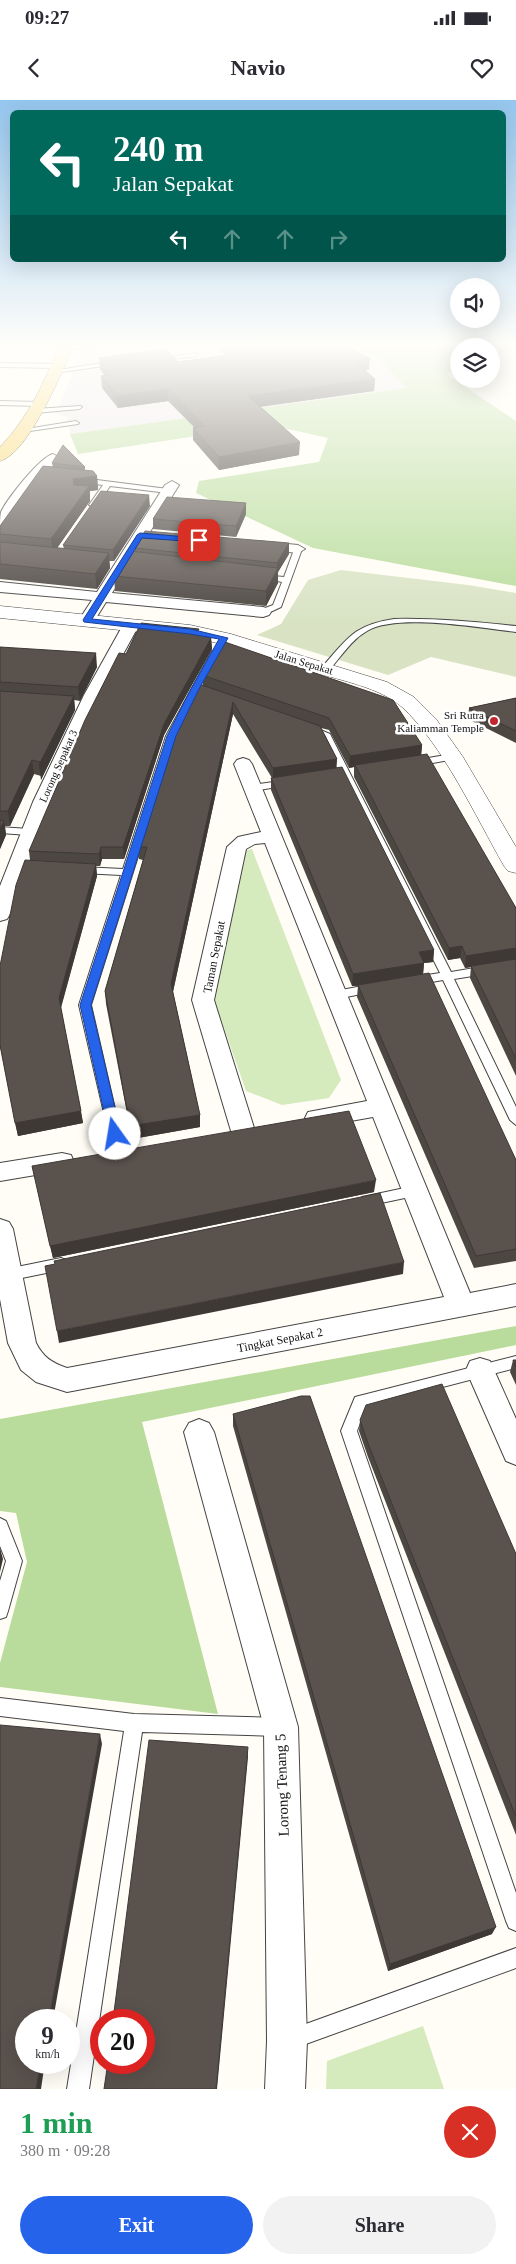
<!DOCTYPE html>
<meta charset="utf-8">
<style>
:root{--surface:#fff;--page:#f2f2f3;--text:#2b2b33;--muted:#7c7c81;--accent:#2563eb}
body{margin:0;font-family:Georgia,serif;background:var(--page);color:var(--text);height:100vh;display:flex;flex-direction:column;font-size:19px;white-space:nowrap}
*{box-sizing:border-box;margin:0}
p{font-size:16px;color:var(--muted)}
.icon{flex:none;width:28px;height:28px;fill:none;stroke:currentColor;stroke-width:2;stroke-linecap:round;stroke-linejoin:round}
.map{position:relative;height:1989px;overflow:hidden}
.side{display:flex;flex-direction:column;background:var(--surface);flex:1}
.side>*{flex:none}
.guide{position:absolute;left:10px;top:10px;width:496px;height:152px;border-radius:8px;box-shadow:0 5px 20px #0002;background:#00695c;color:#fff;overflow:hidden}
.buttons{position:absolute;left:450px;top:178px;display:grid;gap:10px}
.buttons a{display:grid;place-items:center;width:50px;height:50px;border-radius:50%;background:var(--surface);box-shadow:0 5px 20px #0002;font-size:25px}
.speed{position:absolute;left:15px;top:1909px;display:flex;gap:10px;font-size:25px;font-weight:700;text-align:center}
.speed>*{display:grid;place-content:center;width:65px;height:65px;border-radius:50%;background:var(--surface);box-shadow:0 5px 20px #0002;line-height:1}
.speed small{font-size:12px;font-weight:400}
.speed .limit{border:8px solid #d22;background:#fff;color:#111}
.pin{position:absolute;display:grid;place-items:center;width:42px;height:42px;color:#fff;margin:-21px;border-radius:10px;box-shadow:0 2px 8px #0006}
.me{position:absolute;width:55px;margin:-28px;rotate:347deg;stroke-linejoin:round;filter:drop-shadow(0 0 4px #0008)}
.turn{display:flex;align-items:center;gap:18px;height:105px;padding:0 20px;font-size:22px}
.turn .icon{width:65px;height:65px;stroke-width:2.5}
.turn b{display:block;font-size:35px;line-height:42px}
.lanes{display:flex;align-items:center;height:48px;padding:0 20px;background:#0003;justify-content:center;gap:25px;direction:ltr}
.lanes .off{opacity:.35}
.round{display:grid;place-items:center;flex:none;width:52px;height:52px;border-radius:26px;background:var(--page)}
.head{display:flex;align-items:center;justify-content:space-between;height:85px;padding:0 20px}
h1{font-size:30px;font-weight:700;line-height:38px;color:#1e9e55}
.cta{display:flex;gap:10px;margin-top:auto;padding:10px 20px}
.cta a{flex:1;height:58px;border-radius:30px;background:var(--accent);color:#fff;font-size:20px;font-weight:700;line-height:58px;text-align:center}
.cta a+a{background:var(--page);color:var(--text)}
.status{display:flex;justify-content:space-between;align-items:center;height:35px;padding:0 25px;background:var(--surface);direction:ltr}
.status svg{height:14px;fill:currentColor}
header{display:flex;justify-content:space-between;align-items:center;height:65px;padding:0 20px;background:var(--surface);font-size:22px;font-weight:700}
.map>svg:first-child{display:block}
.industrial{fill:#eee6ef}
.green{fill:#d5ebbd}
.forest{fill:#b9dc9c}
.cemetery{fill:#d9e3c4}
.lines{fill:none;stroke-linecap:round;stroke-linejoin:round}
.service-casing{stroke:#444;stroke-width:2}
.minor-casing{stroke:#444;stroke-width:2}
.tertiary-casing{stroke:#444;stroke-width:1}
.primary-casing{stroke:#222;stroke-width:1}
.service{fill:#fff;fill-rule:evenodd}
.minor{fill:#fff;fill-rule:evenodd}
.tertiary{fill:#fff;fill-rule:evenodd}
.primary{fill:#f9d66b;fill-rule:evenodd}
.wall{fill:#4d4742}
.shaded-wall{fill:#3f3936}
.building{fill:#5a524d;stroke:#3f3936}
.route{fill:#2563eb;stroke:#184099}
.poi-dot{fill:#c4262e;stroke:#fff;stroke-width:2}
.labels{text-anchor:middle;dominant-baseline:central;stroke-width:5;stroke-linejoin:round;paint-order:stroke}
.far-street-label{font-size:11px;fill:#111;stroke:#fff}
.far-poi-label{font-size:11px;fill:#111;stroke:#fff;text-anchor:end}
.street-label{font-size:12px;fill:#111;stroke:#fff}
.near-street-label{font-size:15px;fill:#111;stroke:#fff}
</style>
<div class="status"><b>09:27</b><svg viewBox="0 0 49 12"><path d="M0 12V9h3v3zM5 12V6h3v6zM10 12V3h3v9zM15 12V0h3v12zM26 1h20v11H26zM47 4h2v5h-2z"/></svg></div>
<header><svg class="icon" aria-label="back" viewBox="0 0 24 24"><path d="M15 5l-7 7 7 7"/></svg>Navio<svg class="icon" aria-label="heart" viewBox="0 0 24 24"><path d="M12 20l-8-8c-3-5 5-10 8-4 3-6 11-1 8 4z"/></svg></header>
<div class="map">
<svg width="516" height="1989" viewBox="0 0 516 1989">
<rect width="100%" height="100%" fill="#fffdf5"/>
<!-- industrial -->
<path class="industrial" d="M84,245h262l30,11 31,32 -337,46 -3,-17 -11,-3z"/>
<!-- green -->
<path class="green" d="M252,749l89,231 -12,18 -47,7 -36,-14 -32,-91 28,-149z
M423,1926l21,63h-118l1,-28z"/>
<!-- forest -->
<path class="forest" d="M346,245h170v3l-25,9v-11h-32v23l-13,5 70,47v165l-203,-38 -117,-55 3,-12 120,-19 9,-24 -58,-13 -192,29 -8,-20 336,-46 -30,-32z
M516,1226v19l-374,77 76,292 -218,-27v-24l27,-101 -11,-49 -16,-2v-92z"/>
<!-- cemetery -->
<path class="cemetery" d="M341,470l127,15 48,8v84l-85,-20 -43,18 -131,-40 24,-11 27,-44z"/>
<g class="lines">
<!-- service casing -->
<g class="service-casing">
<path id="service" d="M81,245h47l-3,2 -60,2 -3,-2z
M198,253l-2,3 -39,5 -3,-2z
M115,261l2,3 -62,9 -3,-2z
M0,263l58,1 3,2 -3,2 -58,-1z
M0,301l38,1 3,2 -3,2 -38,-1z
M81,306l1,1 -3,2 -44,4 -3,-2 3,-2z
M76,321l3,2 -1,1 -55,8 -3,-2z
M81,378l87,11 4,2 -4,2 -58,-7 -14,21h-3l-4,-2 14,-20 -25,-3 -1,-2z
M295,447l7,2 -21,58 -15,7h-6v-4l13,-5 9,-23 -23,-5 4,-2 21,2z
M394,519c41,-1 81,3 122,7v6c-36,-4 -119,-19 -149,-1 -16,9 -26,26 -38,39h-6v-4c25,-28 31,-41 71,-47z
M212,551l7,2 -43,83 -85,269 34,147 -1,3h-10l-1,-3 -34,-147 42,-130 -40,-2 -5,-3 5,-3 42,2 43,-133z
M309,625l21,9 121,238 65,-11v8l-62,10 62,128v18l-6,-5 -67,-140 -28,5 -6,-4 6,-4 25,-4 -119,-237 -15,-6v-4z
M452,654l5,3 -2,2 -39,7 -5,-3 5,-3z
M287,680l3,1v4l-37,6 -5,-3 5,-3z
M0,727l29,2 5,3 -5,3 -29,-2z
M373,884l4,1 2,3 -2,3 -41,8 -6,-4 6,-4z
M414,1086l5,1 2,4 -2,4 -52,11 -5,-1 -2,-4 2,-4 5,-1z
M61,1158l5,2 2,4 -2,4 -5,2 -54,11 -5,-2 -2,-4 2,-4 5,-2z
M516,1256v12l-150,39 -9,24 159,462v38l-7,-3 -3,-7 -165,-490 14,-34z
M0,1418l6,3 16,40 -14,50 -2,6 -6,2v-38l6,-20 -6,-15z
M0,1598l134,16 145,4 6,3 3,6 -3,6 -6,3 -137,-4 -53,357h-22l57,-358 -124,-15z
M516,1848v20l-224,81 -7,-3 -3,-7 3,-7 7,-3z"/>
</g>
<!-- minor casing -->
<g class="minor-casing">
<path id="minor" d="M53,354l7,4 -2,3 -18,17 -35,48 -5,1c0,-4 0,-11 1,-15 6,-13 39,-55 52,-58z
M172,381l7,4 -67,108 151,14 6,2 2,3 -2,3 -6,2 -157,-15 -13,21h-12l-2,-3 13,-20 -92,-8v-10l97,10 68,-107z
M256,441l42,4 7,4 -7,4 -47,-5 -2,-3 2,-3z
M131,520l6,2 2,3c-52,93 -94,189 -129,289l-3,5 -7,2v-35l33,-84 51,-107 39,-70 2,-3z
M243,658l6,2 3,4 218,529 46,-9v22l-449,86 -31,-10 -15,-12 -13,-27 -8,-44v-80l9,3 4,7 23,114c7,14 16,20 31,25l377,-71 -71,-180 -56,10 -9,-3 -3,-6 3,-6 59,-11 -102,-258 -10,1 -9,5 -32,151 41,131 -3,6 -9,3 -9,-3 -3,-6 -39,-131 35,-153 11,-10 23,-5 -27,-68 3,-4z
M62,1053l9,2 3,7 -3,7 -71,12v-18z
M480,1258l10,3 26,58v46l-10,-4 -40,-91 4,-9z
M199,1319l10,4 5,9 84,295 9,314 -2,48h-40l2,-48 -3,-314 -80,-295 5,-9z"/>
</g>
<!-- tertiary casing -->
<g class="tertiary-casing">
<path id="tertiary" d="M0,506l190,19 41,9 156,48 27,15 22,22 27,38 53,90v26l-8,-2 -4,-5c-28,-49 -61,-121 -102,-159 -23,-20 -60,-26 -88,-35 -41,-13 -82,-27 -124,-35l-190,-19z"/>
</g>
<!-- primary casing -->
<g class="primary-casing">
<path id="primary" d="M59,245h14c-10,26 -45,109 -73,116v-14c28,-29 45,-65 59,-102z"/>
</g>
<!-- service -->
<use href="#service" class="service"/>
<!-- minor -->
<use href="#minor" class="minor"/>
<!-- tertiary -->
<use href="#tertiary" class="tertiary"/>
<!-- primary -->
<use href="#primary" class="primary"/>
</g>
<!-- wall -->
<path class="wall" d="M214,245h128l27,24 -4,2 10,8 -1,12 -114,16 39,48 -80,15 -26,-30v-12l1,-1 -26,-26 -50,7 -16,-20 -1,-12 3,-1 -4,-6 -1,-11 79,4 48,-7z
M52,363l33,4v4l12,5 1,14 -8,1v10l-33,47 7,1 -1,-4 87,-39 -36,55h-5l1,7 -13,21 -97,-10v-53l53,-59z
M246,403v11l-10,23 -83,-8v-10z
M289,443v11l-11,18v11l-12,23 -151,-15 -1,-15 21,-25v-3z
M199,534l12,4 1,11 -48,86 -40,124h-22l-2,7h-4l1,10 -36,132 22,115 -65,13 -18,-90 30,-186 -1,-9 97,-197z
M0,547l97,20 -17,34 -6,-1 1,10 -34,70v-4l-7,-2 -24,52h-5l1,9 -6,14z
M202,575l220,70 -1,10 95,153v168l-46,-98 1,-11 -6,1 -5,-10 -12,2 -94,-183v-10l-5,1 -20,-38 -8,-2 16,31 -1,9 98,182 -1,12 -9,1 -1,11 93,186v101l-42,7 -117,-271 1,-11h-6l-81,-196v-12h1l-39,-64 -60,278 27,123v12l-68,12 -26,-135 -1,-13 38,-131 -4,-1 -1,-12 65,-162z
M516,598v45l-48,-24 1,-11z
M32,1066l342,26 -321,66z
M513,1260h3v25l-6,-13z
M233,1314l259,520 -104,37 -155,-545z
M360,1320l156,134v281l-148,-378 -9,-26z"/>
<!-- shaded-wall -->
<path class="shaded-wall" d="M370,258l-1,11 -15,4 1,-11z
M375,279l-1,12 -126,17v-12z
M168,289v12l-50,7 -1,-12z
M300,342l-1,13 -80,15v-13z
M97,376l1,14 -8,1v10l-37,53 -2,-15 23,-45 -1,-15z
M149,395l1,11 -36,55 -1,-11z
M246,403v11l-10,23v-11z
M289,443v11l-11,18v11l-12,23v-15l11,-20v-8z
M109,453l1,15 -13,21 -2,-15z
M211,538l1,11 -48,86 -40,124 -1,-12 41,-123z
M96,553l1,14 -17,34 -2,-14z
M74,596l1,14 -34,70 -2,-15z
M233,602v12l-61,282 -1,-12z
M422,645l-1,12 -66,8 -1,2 -5,1 1,-12z
M337,659l-1,12 -63,9v-12z
M32,660l2,14 -24,52 -2,-15z
M4,721l2,14 -6,14v-20z
M101,747l1,12 -2,7 -1,-12z
M96,764l1,12 -37,134 -1,-12z
M462,846l-2,12 -12,2 1,-12z
M516,848v12l-51,8 1,-12z
M434,850l-1,12 -9,1 -1,12 -71,11 1,-12 66,-22z
M81,1011l2,12 -65,13 -3,-13z
M200,1015v12l-68,12 -2,-13z
M376,1080l-2,12 -321,66 -3,-12z
M404,1162l-1,12 -344,69 -2,-12z
M0,1448l3,11 -3,13z
M100,1634l2,10 -49,276h-4z
M248,1647v10l-31,332h-1z
M496,1827l-4,7 -104,37 2,-7z
M41,1962h4l-4,27h-5z"/>
<!-- building -->
<path class="building" d="M226,245h116l28,13 -15,4 20,17 -127,17 52,46 -81,15 -26,-29 11,-2 -36,-37 -51,7 -16,-20 10,-1 -12,-17 68,-9 11,13 58,-8z
M63,345l22,22 -33,-4z
M43,366l50,5 4,5 -24,3 1,6 15,1 -38,53 -51,-5v-8z
M101,391l48,4 -36,55 -50,-5z
M167,397l79,6 -10,23 -83,-7z
M145,431l144,12 -12,20 -142,-15z
M0,442l109,11 -14,21 -95,-10z
M130,451l148,17 -12,23 -152,-15z
M141,523l58,6 -2,4 14,5 -47,86 -41,123h-22l-2,7 -70,-3 56,-131 34,-67 7,1z
M222,541l171,59 29,45 -72,11 -21,-38 -127,-43z
M0,547l96,6 -18,34 -78,-5z
M199,584l121,42 17,33 -64,9 -40,-66 -62,282 29,131 -70,11 -25,-135 42,-144h-9l39,-122z
M0,591l74,5 -35,69 1,-3 -8,-2 -24,51h-8z
M516,598v33l-47,-23z
M427,654l89,154v40l-50,8 -4,-10 -13,2 -94,-183z
M342,667l92,183 -15,2 5,11 -71,11 -82,-196z
M0,720l4,1 -4,8z
M25,760l71,4 -37,134 22,113 -66,12 -15,-78v-79l16,-81z
M516,859v100l-45,-93z
M429,873l87,187v89l-40,7 -118,-271z
M349,1011l27,69 -326,66 -18,-80z
M380,1093l24,69 -347,69 -12,-65 10,-2 -1,-3z
M513,1260h3v7z
M442,1284l74,170v263l-147,-371 -9,-26 6,-15z
M301,1296h9l186,531 -106,37 -157,-550z
M0,1625l100,9 -51,286h-23v42h15l-5,27h-36z
M149,1640l99,7 -32,342h-112l4,-27h36v-42h-31z"/>
<!-- sky -->
<linearGradient id="sky" x2="0" y2="1"><stop stop-color="#95c6ee"/><stop offset="0.47" stop-color="#fffefa"/><stop offset="1" stop-color="#fffefa" stop-opacity="0"/></linearGradient>
<rect width="516" height="523" fill="url(#sky)"/>
<!-- route -->
<path class="route" d="M140,433l59,5 4,2 -4,2 -57,-4 -50,81 98,10 38,9 -29,51 -23,47 -85,269 30,129 -6,4 -6,-4 -29,-129 87,-269 24,-47 28,-50 -29,-5 -106,-12 -1,-2 54,-85z"/>
<!-- markers -->
<circle class="poi-dot" cx="494" cy="621" r="5"/>
<g class="labels">
<!-- far-street labels -->
<g class="far-street-label">
<text transform="translate(304 562) rotate(17)">Jalan Sepakat</text>
<text transform="translate(58 666) rotate(-66)">Lorong Sepakat 3</text>
</g>
<!-- far-poi labels -->
<g class="far-poi-label">
<text x="484" y="615">Sri Rutra<tspan x="484" dy="13">Kaliamman Temple</tspan></text>
</g>
<!-- street labels -->
<g class="street-label">
<text transform="translate(214 857) rotate(-79)">Taman Sepakat</text>
<text transform="translate(280 1240) rotate(-11)">Tingkat Sepakat 2</text>
</g>
<!-- near-street labels -->
<g class="near-street-label">
<text transform="translate(282 1685) rotate(-92)">Lorong Tenang 5</text>
</g>
</g>
</svg>
<div class="buttons">
<a><svg class="icon" aria-label="sound" viewBox="0 0 24 24"><path d="M4 9h4l5-4v14l-5-4H4zM17 9q2 3 0 6"/></svg></a>
<a><svg class="icon" aria-label="layers" viewBox="0 0 24 24"><path d="M12 4l9 5-9 5-9-5zM3 14l9 5 9-5"/></svg></a>
</div>
<div class="speed"><div>9<small>km/h</small></div><div class="limit">20</div></div>
<div class="pin" style="left:199px;top:440px;background:#d93025"><svg class="icon" aria-label="arrive" viewBox="0 0 24 24"><path d="M6 21V4h12l-3 4 3 4H6"/></svg></div>
<svg class="me" style="left:115px;top:1034px" viewBox="-20 -20 40 40"><circle r="19" fill="#fff"/><path d="M0-13L10 11 0 6-10 11z" fill="#2563eb"/></svg>
<div class="guide">
<div class="turn"><svg class="icon" aria-label="left" viewBox="0 0 24 24"><path d="M17 20v-9H6M10 6l-5 5 5 5"/></svg><div><b>240 m</b>Jalan Sepakat</div></div>
<div class="lanes"><svg class="icon" aria-label="left" viewBox="0 0 24 24"><path d="M17 20v-9H6M10 6l-5 5 5 5"/></svg><svg class="icon off" aria-label="ahead" viewBox="0 0 24 24"><path d="M12 20V5M6 11l6-6 6 6"/></svg><svg class="icon off" aria-label="ahead" viewBox="0 0 24 24"><path d="M12 20V5M6 11l6-6 6 6"/></svg><svg class="icon off" aria-label="right" viewBox="0 0 24 24"><path d="M7 20v-9h11M14 6l5 5-5 5"/></svg></div>
</div>
</div>
<section class="side">
<div class="head"><div><h1>1 min</h1><p>380 m · 09:28</p></div><a class="round" style="background:#d93025;color:#fff"><svg class="icon" aria-label="close" viewBox="0 0 24 24"><path d="M6 6l12 12M18 6L6 18"/></svg></a></div>
<div class="cta"><a>Exit</a><a>Share</a></div>
</section>
